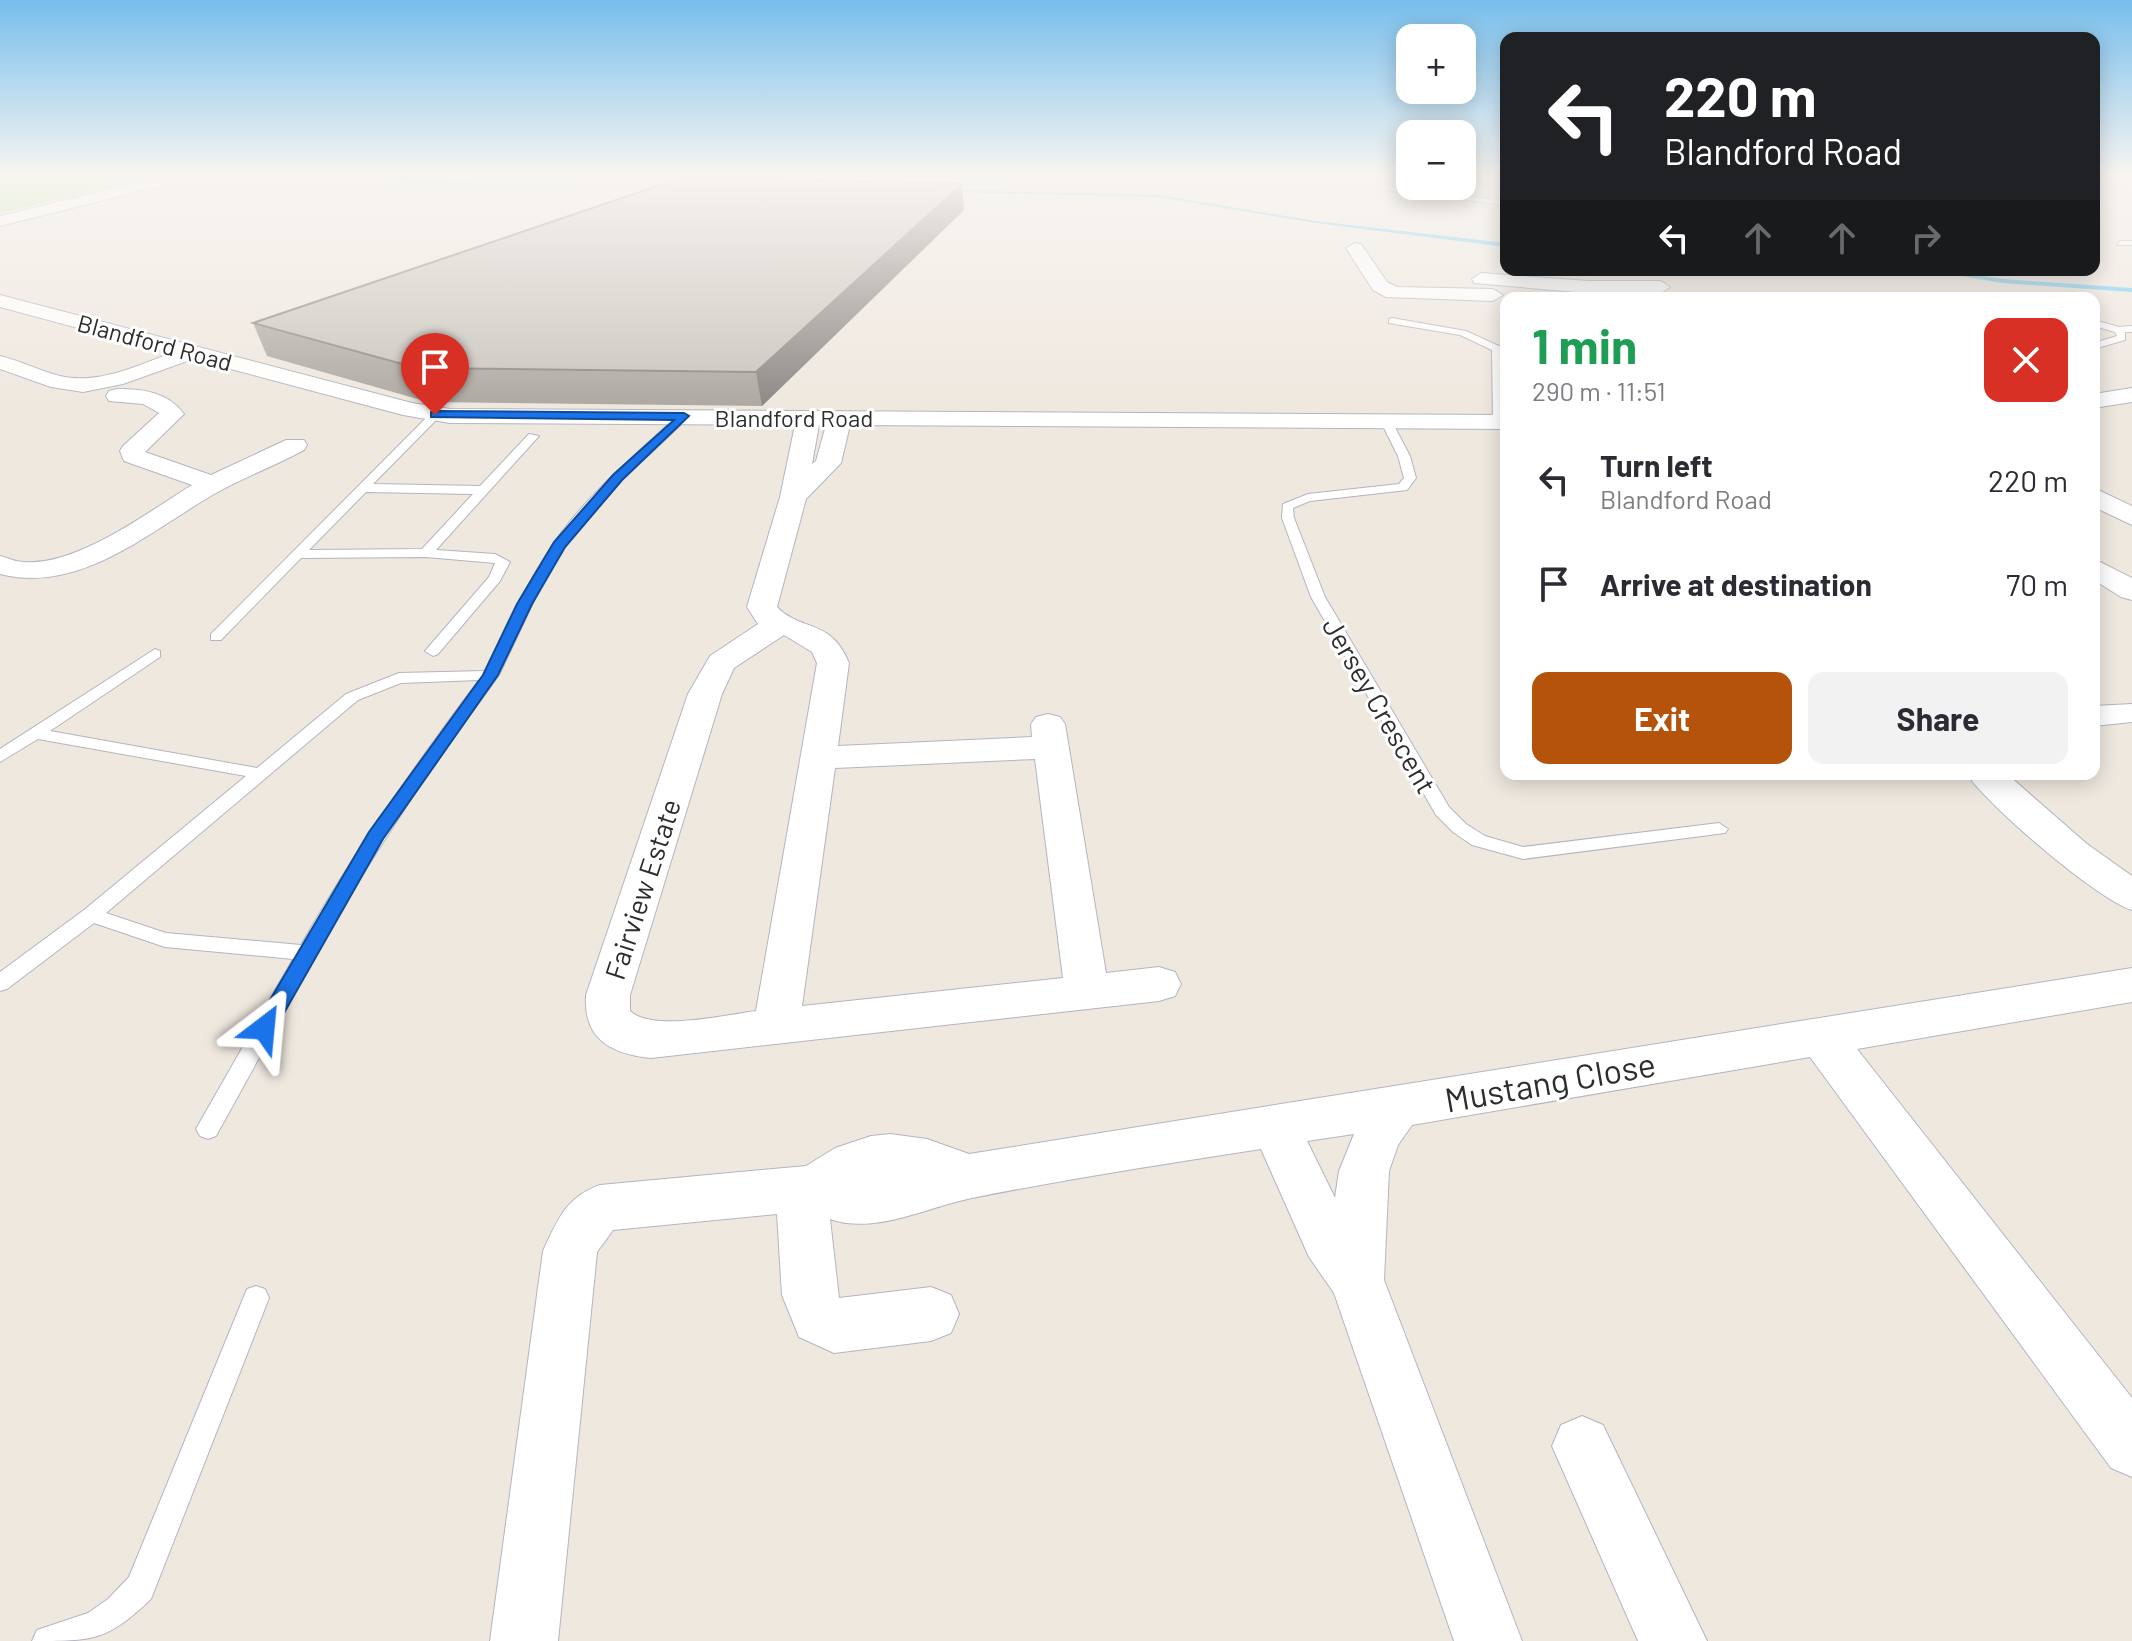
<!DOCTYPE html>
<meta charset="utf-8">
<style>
:root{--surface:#fff;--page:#f2f2f3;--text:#2b2b33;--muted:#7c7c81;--accent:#b45309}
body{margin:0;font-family:Barlow,sans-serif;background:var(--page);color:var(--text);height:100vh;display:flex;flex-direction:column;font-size:30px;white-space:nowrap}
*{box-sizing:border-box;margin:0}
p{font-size:26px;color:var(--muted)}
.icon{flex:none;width:44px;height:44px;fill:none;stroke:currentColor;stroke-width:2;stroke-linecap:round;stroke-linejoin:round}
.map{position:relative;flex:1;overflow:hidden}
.panel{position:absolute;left:1500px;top:292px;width:600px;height:488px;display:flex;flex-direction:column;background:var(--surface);border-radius:16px;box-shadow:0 4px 20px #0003}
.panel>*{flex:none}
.hud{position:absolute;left:1500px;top:32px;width:600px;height:244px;border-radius:16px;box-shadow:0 4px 20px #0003;background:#202124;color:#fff;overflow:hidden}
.tools{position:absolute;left:1396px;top:24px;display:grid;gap:16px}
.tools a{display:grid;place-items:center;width:80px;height:80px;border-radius:16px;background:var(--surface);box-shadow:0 4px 20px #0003;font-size:40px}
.pin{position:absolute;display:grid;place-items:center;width:68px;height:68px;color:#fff;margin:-82px -34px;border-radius:50% 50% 50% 0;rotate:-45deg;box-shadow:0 0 8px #0007}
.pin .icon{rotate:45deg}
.me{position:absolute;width:88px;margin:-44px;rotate:29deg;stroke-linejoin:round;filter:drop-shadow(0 0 6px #0008)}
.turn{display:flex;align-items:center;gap:28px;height:168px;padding:0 32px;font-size:36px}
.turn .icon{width:104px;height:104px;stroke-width:2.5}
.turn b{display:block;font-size:56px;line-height:68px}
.lanes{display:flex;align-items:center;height:76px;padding:0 32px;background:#0003;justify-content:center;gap:40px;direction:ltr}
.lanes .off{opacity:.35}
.round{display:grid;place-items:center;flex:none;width:84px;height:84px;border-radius:16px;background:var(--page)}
.head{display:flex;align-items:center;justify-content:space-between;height:136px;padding:0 32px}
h1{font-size:48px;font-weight:700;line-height:60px;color:#1e9e55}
.primary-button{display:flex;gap:16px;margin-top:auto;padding:16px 32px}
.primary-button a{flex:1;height:92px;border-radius:16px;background:var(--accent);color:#fff;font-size:32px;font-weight:700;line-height:92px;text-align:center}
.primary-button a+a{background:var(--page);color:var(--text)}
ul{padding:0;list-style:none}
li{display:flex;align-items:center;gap:24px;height:104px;padding:0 32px}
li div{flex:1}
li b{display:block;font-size:30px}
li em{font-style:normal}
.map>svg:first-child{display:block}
.green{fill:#b2e79a}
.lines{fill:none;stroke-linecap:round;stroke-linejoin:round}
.stream{fill:#6fcdf3;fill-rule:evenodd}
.service-casing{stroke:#b3b5c1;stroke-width:2}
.minor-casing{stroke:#b3b5c1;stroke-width:2}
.service{fill:#fff;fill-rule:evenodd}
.minor{fill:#fff;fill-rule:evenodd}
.wall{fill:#aea9a3}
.shaded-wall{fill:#8d8a85}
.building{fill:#cac5be;stroke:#8d8a85;stroke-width:2}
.route{fill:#1a73e8;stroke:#114b97;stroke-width:2}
.labels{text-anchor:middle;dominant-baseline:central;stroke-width:6;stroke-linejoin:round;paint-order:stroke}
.far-street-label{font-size:24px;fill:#2d2d2d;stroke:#fff}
.street-label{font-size:28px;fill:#2d2d2d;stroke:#fff}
.near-street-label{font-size:34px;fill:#2d2d2d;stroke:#fff}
</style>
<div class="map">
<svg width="2132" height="1641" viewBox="0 0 2132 1641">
<rect width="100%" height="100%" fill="#efe8df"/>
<!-- green -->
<path class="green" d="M0,176h159l-159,37z"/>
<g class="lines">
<!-- stream -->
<path class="stream" d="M278,176l143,6 250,5 -250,-3z
M948,190l210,5 158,26 190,22v4l-190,-24 -158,-26 -208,-5z
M1925,270h14l64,9 129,9v4l-129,-9z"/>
<!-- service casing -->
<g class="service-casing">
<path id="service" d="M1382,176h7l-6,7 11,4 112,14v4l-113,-14 -18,-5z
M2120,241h12v4h-15z
M1715,294l79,1 5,3h-88z
M1392,318l74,13 35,16 2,77 -10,-2 -1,-72 -32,-15 -71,-12v-4z
M2094,320l25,7 13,-1v6h-7v8l-31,9v-6l23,-7 -2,-4 -21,-6z
M431,413l10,2 -68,69 107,2 49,-52 10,2 -103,114 59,4 15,8 -10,19 -62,73 -5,2 -8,-5 64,-74 6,-14 -69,-6 -125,1 -80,82h-10v-6zM366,492l107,2 -51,55 -113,1z
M680,414l10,2 -68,64 -57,67 -25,41 -41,87 -70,96 -83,129 -130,236 -8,3 -8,-3 -4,-7 97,-170 -128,-12 -71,-24 -87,66 -7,2v-19l84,-62 162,-134 -208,-37 -38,23v-13l155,-100 5,2v6l-110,74 207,37 89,-74 53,-21 86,-2c21,-43 41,-86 67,-125 33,-50 84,-92 128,-132zM479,680c-64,85 -125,172 -178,265l-135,-12 -60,-20 252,-213 43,-17z
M1382,418h8l20,38 6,22 -9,12 -97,11 -17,7 1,10 31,79 124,210 17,17 19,12 38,11 196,-24 9,6 -3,4 -202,26 -51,-14 -19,-13 -17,-17 -125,-218 -29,-79 1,-14 25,-10 91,-10 5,-6 -6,-22 -18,-36z
M256,1286l9,3 4,9 -118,301c-44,42 -57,42 -119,42l5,-11 51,-17 20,-14 21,-22 118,-288z"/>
</g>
<!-- minor casing -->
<g class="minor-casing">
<path id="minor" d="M166,176h24l-2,3 -188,47v-10z
M1355,243l6,1 26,38 10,5 96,2 10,6 -10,6 -107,-4 -13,-7 -27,-42z
M1481,273l107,8h73l9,6 -9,6h-73l-114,-10 -2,-4z
M0,295l412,108 38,6 1056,6v14l-656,-4 -9,38 -35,36 -29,108c24,25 54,11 72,56l-11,83 194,-9 -1,-13 5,-7 12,-3 12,3 5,7 41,249 53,-6 16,5 6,12 -6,12 -16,5 -508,57c-40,-4 -68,-19 -65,-63l102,-301 22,-38 48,-32 -11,-17 33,-110 15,-72 -345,-2 -47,-8 -210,-56 -70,25 -40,8 -32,-5 -51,-18v-13c21,5 40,15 60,20 37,9 77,-10 111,-23l-171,-46zM819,425h7l-10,36 -4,3zM784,635l28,17 5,11 -61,348c-30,4 -104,21 -126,0v-16l92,-301 12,-26zM1035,759l28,219 -261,28 33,-238z
M2132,388v14l-38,6v-14z
M117,389c26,0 51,3 67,25l-39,38 66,23 75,-35h18l3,5 -3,5c-29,16 -60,27 -88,43 -65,37 -136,102 -216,81v-18c8,2 16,6 24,6 54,4 124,-50 168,-77l-68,-24 -4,-10 3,-5 36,-33 -16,-9 -34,-3 -3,-5 3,-5z
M2094,488l38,18v19l-38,-18z
M2094,559l38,19v22l-11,-3 -27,-17z
M2132,704v18l-38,4v-20z
M1967,774h40l80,70 45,32v34c-34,-10 -145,-105 -165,-136z
M2132,968v34l-275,47 275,349v79l-21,-9 -301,-411 -398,68 -14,20 -9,26 -5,109 138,361h-68l-120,-348 -25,-36 -48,-108c-97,15 -194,30 -289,49 -45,9 -97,37 -142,21l9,79 92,-11 20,8 8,19 -8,19 -20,8 -97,12 -35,-16 -17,-42 -5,-81 -164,16 -16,22 -39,389h-68l53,-390c15,-32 23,-54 57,-66l206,-19 29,-18 36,-12 19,-2 37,5 42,15zM1354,1134l-15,37 -4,27 -28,-57z
M1582,1416l21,9 104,216h-69l-86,-195 9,-21z"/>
</g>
<!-- service -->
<use href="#service" class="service"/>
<!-- minor -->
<use href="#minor" class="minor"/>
</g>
<!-- wall -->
<path class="wall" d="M964,210l-202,196 -334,-4 -161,-46 -14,-33z"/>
<!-- shaded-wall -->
<path class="shaded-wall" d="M962,184l2,26 -202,196 -6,-34z"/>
<!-- building -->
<path class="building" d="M687,176l275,8 -206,188 -339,-4 -164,-45z"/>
<!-- sky -->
<linearGradient id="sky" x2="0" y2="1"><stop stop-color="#77beec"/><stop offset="0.43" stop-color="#f8f5f1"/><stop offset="1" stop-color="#f8f5f1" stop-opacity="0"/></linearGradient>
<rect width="2132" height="405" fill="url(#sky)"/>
<!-- route -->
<path class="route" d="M435,411l249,2 5,3 -67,64 -57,67 -33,57 -34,71 -115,164 -111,195 -8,3 -7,-3 -4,-6 4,-6 112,-190 114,-157 34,-71 37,-62 59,-67 61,-55 -243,-3v-5z"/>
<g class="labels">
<!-- far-street labels -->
<g class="far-street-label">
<text transform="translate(155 342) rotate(15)">Blandford Road</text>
<text x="794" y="417">Blandford Road</text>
</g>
<!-- street labels -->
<g class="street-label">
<text transform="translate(1380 705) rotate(60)">Jersey Crescent</text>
<text transform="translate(642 889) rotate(-72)">Fairview Estate</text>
</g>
<!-- near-street labels -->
<g class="near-street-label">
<text transform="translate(1550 1081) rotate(-10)">Mustang Close</text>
</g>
</g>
</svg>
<div class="tools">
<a>+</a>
<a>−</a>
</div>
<div class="pin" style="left:435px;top:415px;background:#d93025"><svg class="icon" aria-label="arrive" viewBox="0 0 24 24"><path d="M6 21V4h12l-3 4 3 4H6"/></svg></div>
<svg class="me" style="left:264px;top:1028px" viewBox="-20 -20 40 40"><path d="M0-17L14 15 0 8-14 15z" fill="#1a73e8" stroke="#fff" stroke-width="4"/></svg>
<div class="hud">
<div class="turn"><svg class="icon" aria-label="left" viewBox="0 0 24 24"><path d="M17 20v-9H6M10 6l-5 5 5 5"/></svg><div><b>220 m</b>Blandford Road</div></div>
<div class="lanes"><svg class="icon" aria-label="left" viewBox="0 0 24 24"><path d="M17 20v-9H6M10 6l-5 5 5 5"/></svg><svg class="icon off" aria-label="ahead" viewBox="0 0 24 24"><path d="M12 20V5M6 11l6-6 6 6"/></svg><svg class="icon off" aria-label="ahead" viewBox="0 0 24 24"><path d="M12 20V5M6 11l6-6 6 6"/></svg><svg class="icon off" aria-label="right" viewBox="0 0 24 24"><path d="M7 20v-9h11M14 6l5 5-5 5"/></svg></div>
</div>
<section class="panel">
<div class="head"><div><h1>1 min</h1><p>290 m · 11:51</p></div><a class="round" style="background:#d93025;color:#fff"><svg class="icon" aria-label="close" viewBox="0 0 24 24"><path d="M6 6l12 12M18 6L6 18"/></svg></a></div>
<ul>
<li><svg class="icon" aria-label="left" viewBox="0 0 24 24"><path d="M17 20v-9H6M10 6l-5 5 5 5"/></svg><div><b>Turn left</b><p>Blandford Road</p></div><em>220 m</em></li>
<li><svg class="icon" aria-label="arrive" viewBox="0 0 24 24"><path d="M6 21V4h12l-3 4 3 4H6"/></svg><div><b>Arrive at destination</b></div><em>70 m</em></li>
</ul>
<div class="primary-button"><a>Exit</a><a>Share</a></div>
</section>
</div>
